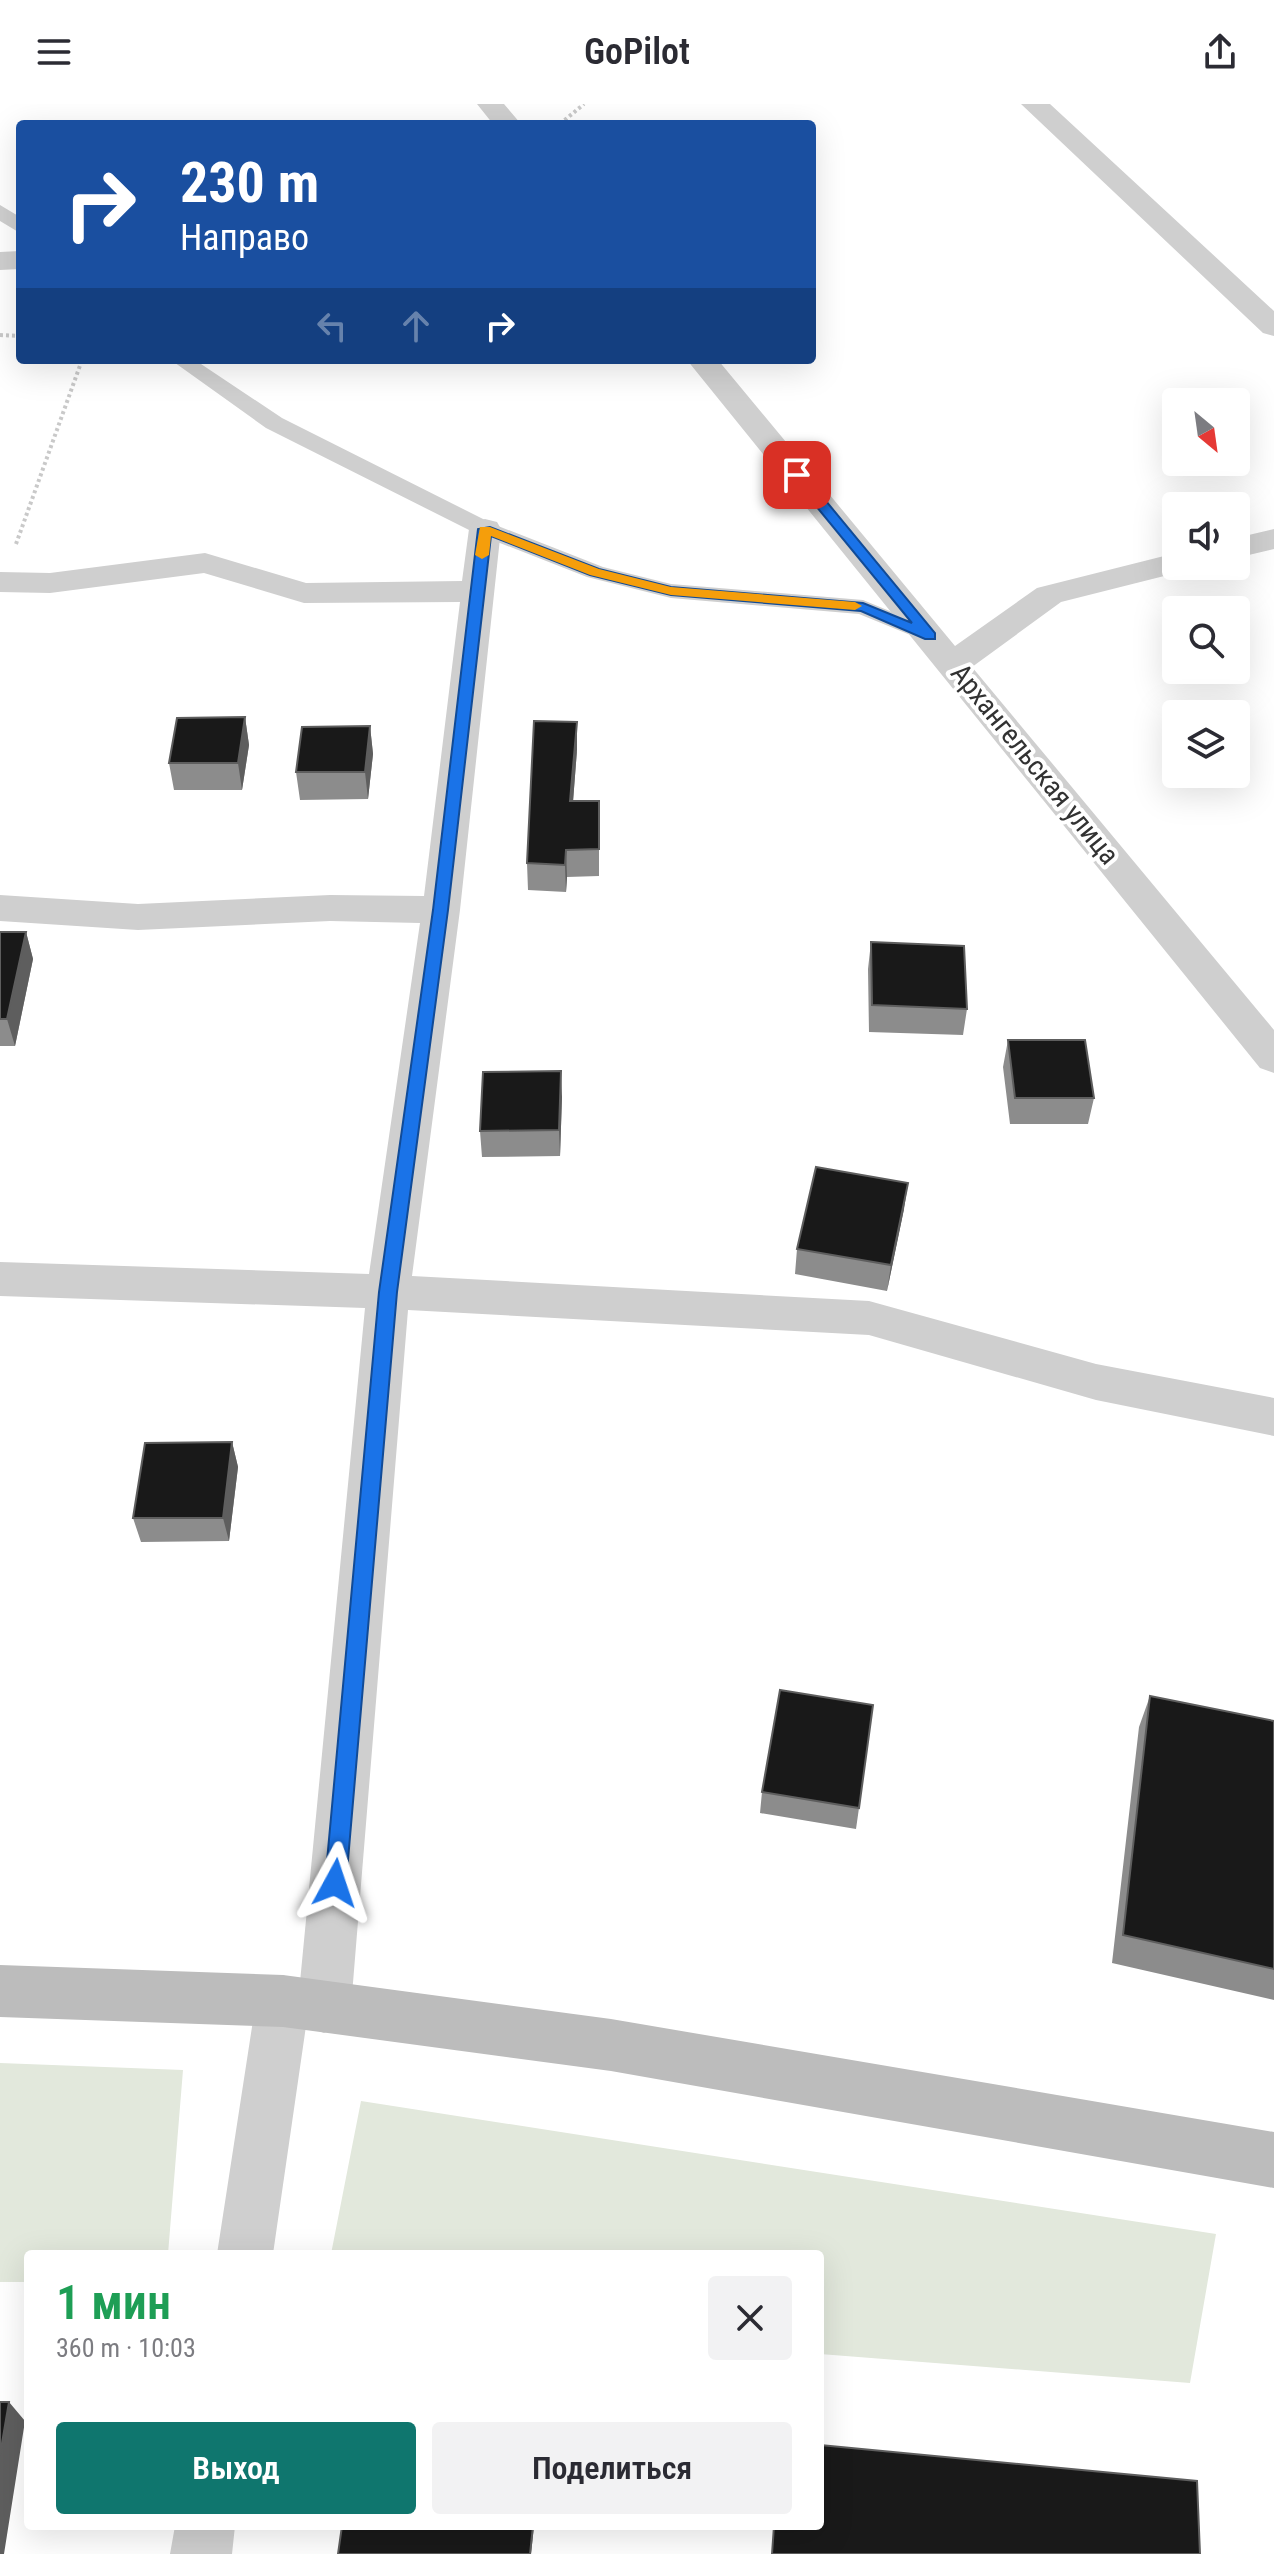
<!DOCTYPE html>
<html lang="ru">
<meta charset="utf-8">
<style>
:root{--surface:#fff;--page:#f2f2f3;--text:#2b2b33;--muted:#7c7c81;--accent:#0f766e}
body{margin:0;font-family:"Roboto Condensed",sans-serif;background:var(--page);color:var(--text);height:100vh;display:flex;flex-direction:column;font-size:30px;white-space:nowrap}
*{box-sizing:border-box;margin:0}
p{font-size:26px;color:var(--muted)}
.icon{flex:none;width:44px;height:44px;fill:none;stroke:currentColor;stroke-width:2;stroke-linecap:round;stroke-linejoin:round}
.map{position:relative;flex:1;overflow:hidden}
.side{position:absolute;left:24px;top:2146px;width:800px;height:280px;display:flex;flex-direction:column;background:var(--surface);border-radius:8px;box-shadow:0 8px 32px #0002}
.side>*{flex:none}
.guide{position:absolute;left:16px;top:16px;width:800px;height:244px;border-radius:8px;box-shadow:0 8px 32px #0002;background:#1a4fa0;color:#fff;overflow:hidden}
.needle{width:52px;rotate:151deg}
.fabs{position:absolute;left:1162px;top:284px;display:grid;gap:16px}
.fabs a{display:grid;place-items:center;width:88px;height:88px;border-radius:8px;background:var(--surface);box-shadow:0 8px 32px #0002;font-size:40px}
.pin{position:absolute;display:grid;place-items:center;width:68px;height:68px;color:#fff;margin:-34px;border-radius:16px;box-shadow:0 4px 12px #0006}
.me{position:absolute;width:88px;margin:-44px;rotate:5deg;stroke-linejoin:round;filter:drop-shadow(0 0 6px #0008)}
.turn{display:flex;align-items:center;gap:28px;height:168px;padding:0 32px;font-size:36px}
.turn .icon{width:104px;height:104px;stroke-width:2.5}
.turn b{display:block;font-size:56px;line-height:68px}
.lanes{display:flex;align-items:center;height:76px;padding:0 32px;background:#0003;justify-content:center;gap:40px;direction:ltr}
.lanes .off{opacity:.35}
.round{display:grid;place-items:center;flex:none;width:84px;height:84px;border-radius:8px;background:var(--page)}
.summary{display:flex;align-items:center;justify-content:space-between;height:136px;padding:0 32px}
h1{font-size:48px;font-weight:600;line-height:60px;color:#1e9e55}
.cta{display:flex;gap:16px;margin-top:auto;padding:16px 32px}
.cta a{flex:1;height:92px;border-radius:8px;background:var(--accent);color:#fff;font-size:32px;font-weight:600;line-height:92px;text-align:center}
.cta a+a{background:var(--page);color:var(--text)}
header{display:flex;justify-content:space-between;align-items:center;height:104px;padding:0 32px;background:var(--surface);font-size:36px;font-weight:600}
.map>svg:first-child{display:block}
.green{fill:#e2e8dc}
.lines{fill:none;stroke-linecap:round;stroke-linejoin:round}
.path{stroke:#c9c9c9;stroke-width:4;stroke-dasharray:3 3;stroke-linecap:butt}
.lane{fill:#cfcfcf;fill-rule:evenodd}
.street{fill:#cfcfcf;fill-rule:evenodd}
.secondary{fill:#bcbcbc;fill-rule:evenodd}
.wall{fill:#8c8c8c}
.shaded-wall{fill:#5e5e5e}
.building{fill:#191919;stroke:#5e5e5e;stroke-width:2}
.route{fill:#1a73e8;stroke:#114b97;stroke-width:2}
.slow{fill:#f59e0b}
.labels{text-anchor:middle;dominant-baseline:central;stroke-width:8;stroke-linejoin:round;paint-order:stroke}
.street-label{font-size:28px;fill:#323232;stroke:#fff}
</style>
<header><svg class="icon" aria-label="menu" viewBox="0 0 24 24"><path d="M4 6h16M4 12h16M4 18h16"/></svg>GoPilot<svg class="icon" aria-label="share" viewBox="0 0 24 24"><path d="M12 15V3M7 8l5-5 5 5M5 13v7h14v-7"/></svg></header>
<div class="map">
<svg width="1274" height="2450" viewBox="0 0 1274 2450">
<rect width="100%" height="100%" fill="#fff"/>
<!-- green -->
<path class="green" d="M0,1959l183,7 -15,184h-140v28h-28z
M361,1997l855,133 -26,149 -370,-29v-100h-489z"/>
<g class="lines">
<!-- path -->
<path class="path" d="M560,20l24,-20
M0,231l20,1
M16,440l66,-184"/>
<!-- lane -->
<path class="lane" d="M0,101l20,12v16l-20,-12z
M171,256h24l87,58 211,106 110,43 68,17 192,16 75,31 4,5 -12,7 -71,-29 -188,-16 -84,-21 -110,-43 -211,-106z"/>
<!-- street -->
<path class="street" d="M477,0h27l17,20h-28z
M1021,0h29l224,207v25l-11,-3z
M20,147v18l-20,1v-18z
M687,256h31l237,286 82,-58 139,-35v13h15l-3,4 -127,32 -89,65 302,363v43l-14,-5z
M485,415l12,3 4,7 -41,381 -48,366 457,25 227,63 178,34v38l-178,-36 -227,-65 -461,-25 -57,697 -8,18 -19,8 -18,-7 -33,228h-56l39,-253 8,-18 19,-8 17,7 65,-674 -365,-12v-34l369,12 51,-351 -90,-2 -192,9 -138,-9v-26l138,9 192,-9 94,1 36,-294 -156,1 -100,-30 -154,20 -50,-1v-20l50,1 155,-20 101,30 156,-2 7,-52 4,-7z
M1274,425v20l-38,9v-20z
M175,2422h60l-3,28h-62z"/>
<!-- secondary -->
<path class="secondary" d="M0,1861l283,10 328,44 663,113v56l-663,-117 -328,-44 -283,-10z"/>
</g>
<!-- wall -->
<path class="wall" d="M245,613l4,28 -7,45h-68l-5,-27z
M370,622l3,28 -5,45 -68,1 -4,-28z
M577,646l-4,51h26v75l-32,1 -1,15 -38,-2 -1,-27z
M0,828h26l7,27 -18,87h-15z
M871,838l96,67 -4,26 -94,-3 -1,-63z
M1008,936l86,58 -6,26h-78l-7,-57z
M562,993l-2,59 -78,1 -2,-26z
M904,1105l-17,82 -92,-17 2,-25z
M232,1338l6,25 -9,74 -88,1 -8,-24z
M1150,1592l124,25v279l-162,-37 27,-236z
M762,1688l97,16 -3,21 -96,-16z"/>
<!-- shaded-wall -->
<path class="shaded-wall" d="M245,613l4,28 -7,45 -4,-27z
M577,618v28l-6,78 -1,-27z
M370,622l3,28 -5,45 -3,-27z
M566,746l1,27 -1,15 -1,-27z
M26,828l7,27 -18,87 -8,-27z
M561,967l1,26 -2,59 -1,-26z
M908,1079l-4,26 -17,82 4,-26z
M232,1338l6,25 -9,74 -6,-23z
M9,2298l16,19 -21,133h-4v-99z
M533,2422h1l-3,28h-1z"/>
<!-- building -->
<path class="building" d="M245,613l-7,46h-69l8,-45z
M534,617l43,1 -7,79h29v48l-33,1 -1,15 -38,-2z
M370,622l-5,46h-69l6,-45z
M0,828h26l-19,87h-7z
M871,838l93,4 3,63 -95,-4z
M1008,936h77l9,58h-79z
M561,967l-2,59 -79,1 3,-59z
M816,1063l92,16 -17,82 -94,-16z
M232,1338l-9,76h-90l12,-75z
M780,1586l93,15 -14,103 -97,-16z
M1150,1592l124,25v248l-151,-34z
M0,2298h9l-9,53z
M820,2341l377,36 3,73h-428l2,-28h46z
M342,2422h191l-3,28h-192z"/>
<!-- route -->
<path class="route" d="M797,367l5,1 133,161v6h-10l-64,-28 -190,-16 -81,-20 -99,-39 -43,374 -51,382 -51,591 -3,7 -8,3 -7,-3 -3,-7 54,-591 54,-382 45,-381 12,-2 109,42 72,18 192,16 49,20 -119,-145v-6z"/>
<!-- slow -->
<path class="slow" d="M480,423h10l109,42 72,18 184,15 7,4 -7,4 -184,-15 -81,-20 -99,-39 -2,19 -7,4 -7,-4z"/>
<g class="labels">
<!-- street labels -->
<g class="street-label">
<text transform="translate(1035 660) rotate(51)">Архангельская улица</text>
</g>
</g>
</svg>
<div class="fabs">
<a><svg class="needle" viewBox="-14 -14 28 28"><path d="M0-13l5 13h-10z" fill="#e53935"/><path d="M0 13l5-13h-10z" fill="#7c7c81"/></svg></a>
<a><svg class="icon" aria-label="sound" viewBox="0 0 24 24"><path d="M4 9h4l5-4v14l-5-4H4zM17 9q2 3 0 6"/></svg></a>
<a><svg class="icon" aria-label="search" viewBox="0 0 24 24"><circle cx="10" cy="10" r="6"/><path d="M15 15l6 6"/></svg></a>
<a><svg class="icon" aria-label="layers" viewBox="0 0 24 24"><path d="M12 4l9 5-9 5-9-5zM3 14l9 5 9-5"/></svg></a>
</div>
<div class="pin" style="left:797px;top:371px;background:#d93025"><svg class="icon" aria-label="arrive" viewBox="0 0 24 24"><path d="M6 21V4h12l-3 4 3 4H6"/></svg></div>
<svg class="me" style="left:335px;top:1779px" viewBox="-20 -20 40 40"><path d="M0-17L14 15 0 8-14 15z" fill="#1a73e8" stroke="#fff" stroke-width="4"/></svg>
<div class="guide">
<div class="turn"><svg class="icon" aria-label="right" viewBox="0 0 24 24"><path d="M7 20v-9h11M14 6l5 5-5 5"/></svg><div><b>230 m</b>Направо</div></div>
<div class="lanes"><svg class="icon off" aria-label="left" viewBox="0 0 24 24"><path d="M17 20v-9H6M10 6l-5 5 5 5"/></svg><svg class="icon off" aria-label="ahead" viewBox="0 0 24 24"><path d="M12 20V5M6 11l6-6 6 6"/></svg><svg class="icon" aria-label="right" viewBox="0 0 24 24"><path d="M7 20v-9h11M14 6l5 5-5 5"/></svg></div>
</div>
<section class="side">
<div class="summary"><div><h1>1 мин</h1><p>360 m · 10:03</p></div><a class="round"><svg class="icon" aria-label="close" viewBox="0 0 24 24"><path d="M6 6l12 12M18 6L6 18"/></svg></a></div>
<div class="cta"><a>Выход</a><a>Поделиться</a></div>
</section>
</div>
